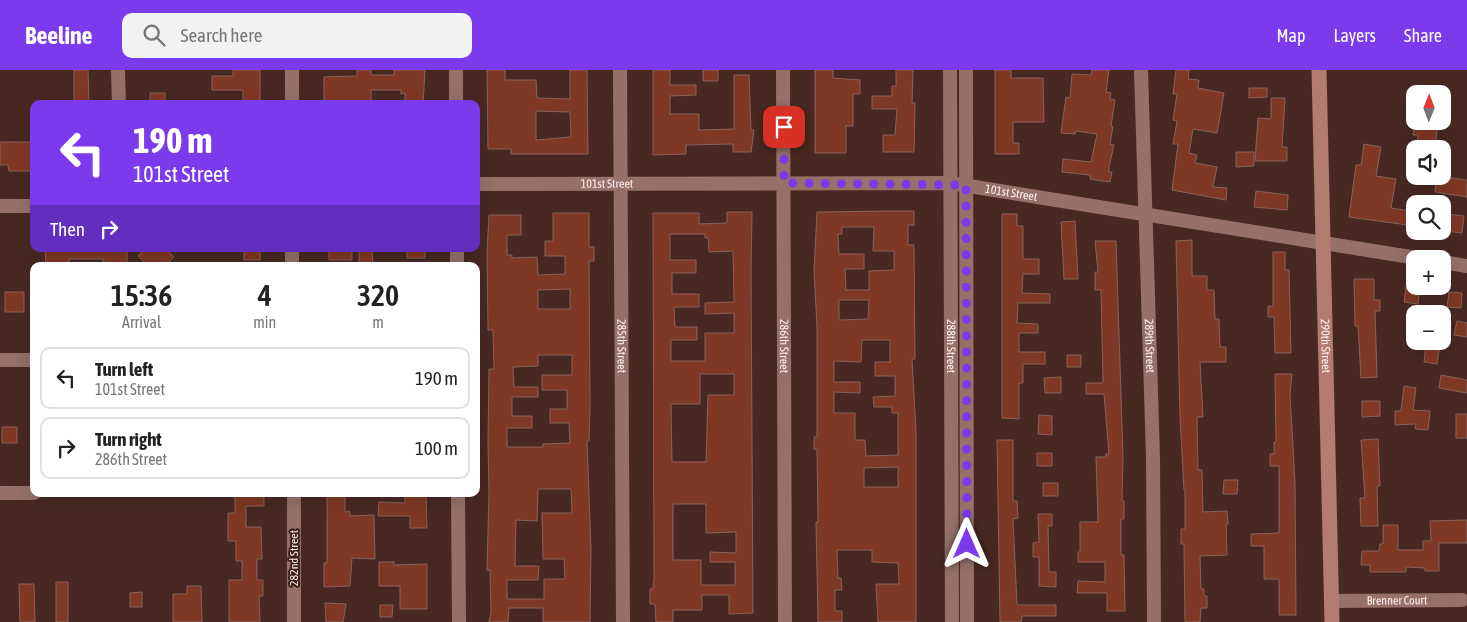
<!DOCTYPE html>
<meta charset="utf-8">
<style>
:root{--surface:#fff;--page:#f2f2f2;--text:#222;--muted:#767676;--line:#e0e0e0;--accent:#7c3aed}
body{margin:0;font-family:"Asap Condensed",sans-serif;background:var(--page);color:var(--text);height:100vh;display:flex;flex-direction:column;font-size:19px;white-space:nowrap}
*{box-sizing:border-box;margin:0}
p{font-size:16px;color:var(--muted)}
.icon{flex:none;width:28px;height:28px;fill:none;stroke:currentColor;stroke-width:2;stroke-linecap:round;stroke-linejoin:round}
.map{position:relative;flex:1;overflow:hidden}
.details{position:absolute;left:30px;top:192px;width:450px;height:235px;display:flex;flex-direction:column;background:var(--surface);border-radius:10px;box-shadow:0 5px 20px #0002}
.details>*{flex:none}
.guide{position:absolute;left:30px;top:30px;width:450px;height:152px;border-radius:10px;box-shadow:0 5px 20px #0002;background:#7c3aed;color:#fff;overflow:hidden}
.needle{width:32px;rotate:1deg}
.fabs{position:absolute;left:1406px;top:15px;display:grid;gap:10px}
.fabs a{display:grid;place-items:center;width:45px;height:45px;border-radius:10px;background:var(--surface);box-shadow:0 5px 20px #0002;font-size:25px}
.pin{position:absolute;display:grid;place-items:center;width:42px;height:42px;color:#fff;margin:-21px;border-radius:10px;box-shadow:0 2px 8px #0006}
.me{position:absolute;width:55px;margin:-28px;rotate:0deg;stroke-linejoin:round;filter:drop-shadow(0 0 4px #0008)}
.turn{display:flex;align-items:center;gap:18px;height:105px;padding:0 20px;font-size:22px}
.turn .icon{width:65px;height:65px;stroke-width:2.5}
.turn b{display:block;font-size:35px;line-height:42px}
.then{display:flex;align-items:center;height:48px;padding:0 20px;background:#0003;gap:10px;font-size:19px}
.eta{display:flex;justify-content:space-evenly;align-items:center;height:85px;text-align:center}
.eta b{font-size:30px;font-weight:600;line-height:35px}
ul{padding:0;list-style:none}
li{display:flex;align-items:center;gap:15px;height:62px;margin:0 10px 8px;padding:0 10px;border:2px solid var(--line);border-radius:10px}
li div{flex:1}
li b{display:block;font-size:19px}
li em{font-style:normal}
header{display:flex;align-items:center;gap:30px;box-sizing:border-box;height:70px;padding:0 25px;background:var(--accent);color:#fff}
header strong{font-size:24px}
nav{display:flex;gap:28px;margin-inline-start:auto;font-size:18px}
.search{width:350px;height:45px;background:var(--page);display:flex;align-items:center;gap:12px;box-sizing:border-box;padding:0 18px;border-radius:10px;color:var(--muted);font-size:19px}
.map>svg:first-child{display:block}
.building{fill:#803826;stroke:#87635a;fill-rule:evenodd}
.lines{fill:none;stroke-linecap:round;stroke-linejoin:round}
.street{stroke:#957168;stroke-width:14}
.secondary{stroke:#b27d70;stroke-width:15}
.route{stroke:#7c3aed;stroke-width:9;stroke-dasharray:0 16.2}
.labels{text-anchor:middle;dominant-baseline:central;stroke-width:4;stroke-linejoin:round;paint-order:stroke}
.street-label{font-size:12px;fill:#fef1ee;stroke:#3d1f18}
</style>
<header>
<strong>Beeline</strong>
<div class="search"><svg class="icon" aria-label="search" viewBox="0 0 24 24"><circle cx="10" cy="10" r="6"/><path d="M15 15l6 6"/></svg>Search here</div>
<nav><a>Map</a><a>Layers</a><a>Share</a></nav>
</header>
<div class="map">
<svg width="1467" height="552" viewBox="0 0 1467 552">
<rect width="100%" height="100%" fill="#482922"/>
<!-- building -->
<path class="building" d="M74,0h14l1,34h-15z
M233,0h27v34h-17v-14h-31v-14h21z
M357,0h14v5h23v-5h31l-2,34h-18v-11l-4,1v-4h-30v14h-15v-3h-32v-24l33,-1z
M487,0h18v10h31l1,18 33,1v-29h17l1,84h-77v-5h-23zM536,41l34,1 1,25 -35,3z
M653,0h17v15h26v10l-26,1v18h29v16l35,-1v-54h15l2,55h3l-3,22h-18v-8l-47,1v9l-33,1z
M703,0h15v11h-15z
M815,0h18v8l27,2v14h-7v32h-7v27h-31z
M896,0h17l-1,33h3l-1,49h-31v-17h12l2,-26h-25v-13h20v-10h4z
M995,0h16v8h32l1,44h-31v21h6v11h-24z
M1092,0h17l-3,22 5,1 -1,6 5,1 -4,26 2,1 -3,17 4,1 -5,22v5h3l-2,10 -20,-3v-4l-28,-3 1,-13 28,3 6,-28 -21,-3 -1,3 -14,-1 5,-36 4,1 2,-24 19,1z
M1176,0h13l-1,9 11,1 -1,8 26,5 -7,40 -24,-4 -4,24 8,2 -2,8 22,4 -4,20 14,1 -1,12 -54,-10 6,-46h-5l4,-23 -4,-1 4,-26h-4z
M1249,18h18v9l-18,1z
M150,23h15v11h-15z
M1271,28h14l-3,49h5v14h-32l3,-43 13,1z
M1415,51h23l-3,28h-19l2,-14h-5z
M0,72h34v29h-25l-1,-6h-8z
M1364,74l17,3 -5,29 20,3 -5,29 24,4v14l-66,-9 7,-52h5z
M1236,82h18v14l-18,1z
M1437,106l30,4v17l-32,-5z
M1256,121l32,4 -1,15 -33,-3z
M890,141h24v14h-6v20h6l1,114h-3l4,72v191h-38l-2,-38h23l-1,-21 -26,-1v-12h-35l1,28h3l1,12h-7v21h7v11h-24l-2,-100h2l-1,-73h-3v-12h3v-111l-3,-55 3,-59zM842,157h32l-1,24h21v19l-25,1v19h-23l-1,-21h19v-15h-25l-1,-20h4zM839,230h30l-1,19 -29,1zM862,270h28v22h-15v14h20v20l-22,1 1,10h18v6h6v42l-32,1 -1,-16h-10v-27h-21v-21l26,1v-11h-26v-21l27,1zM898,397v20h-34v-19z
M727,142h25l-1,57 2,344 -24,1v-19h-27v15h-29v12h-17l-1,-18h-5v-15h3l1,-11 -1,-365h46v11l28,-1zM670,164h35v4h3l1,14 24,-1 1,51 -29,1v11l29,-1v20h-29v28h-34v-21h26v-13h-22l-1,-20h25v-13h-27v-21h24v-13h-26zM700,304h34v21h-26l-2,67h-34l-1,-58h29zM673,434h33v29l30,-1v21l-26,-1v10h25v23h-34v-25h-28z
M553,143h36v34h5v14h-5l1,146 -1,34h-2l4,108 -1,73h-47v-14h-34l-1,14h-19l2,-10 -1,-42h-3l2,-77 -1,-51 1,-73h5l-1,-39h-5l-1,-77 2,-38h32v20h-14v20h5v3l25,-1 1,18 27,-1v-18h-20v-15h8zM570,219v20h-32v-19zM538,285h34v20h-30v15h25v19h-17v14h19l1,20 -27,1v3h-36v-19h25v-12h-20v-19h26v-10h-24l-1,-20 25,-1zM538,419h33l1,24h-30l1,46h21l1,20h-21v20h-37v-19h31l1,-14h-24l1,-46 21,1z
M1002,144h15v12h6v33h16v15h-16l-1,19 28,1v9h-32l-1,20 21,1v9h-19v19h26v12h-22v19h-4v36l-17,-1z
M1448,144l16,2 -2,17 -16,-2z
M1075,151l3,58h-14l-3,-57z
M1192,170v36h15v14h7l1,29h4l1,28h6v15h-26l3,55h-6l1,53h4l1,42 24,-1 1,13h-2l1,31 -27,1 1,33h3v7h3v12h-6l-1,14h-15l-1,-78h-3v-15h4v-39h-1l-4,-73 -4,-176z
M1095,171h21l7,216 -1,44h2v18h-3v36h3l1,56h-18v-18h-30l1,-12 27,1v-20h-27v-10h2v-30h18l-2,-65h10v-3h3l-5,-60h-18v-11h17l-2,-93h-6v-18h3z
M45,179h82v17h-24v-7h-34v7h-23z
M145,179h21l8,8 -9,9h-17l-10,-10z
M244,179h16v11h-16z
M329,179h23v11h-23z
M407,179h18v9h-18z
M359,181h13l1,13h-14z
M1273,182h12v18h4l2,83h-16l-1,-36h-6v-11l5,1z
M1354,209h20v21h6v11h-5l2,66 -16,1 -3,-52h-3z
M1406,217l14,1 -2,16 -14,-2z
M5,222h19v20h-19z
M1449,222l13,1 -1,15 -14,-1z
M1457,251l10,2v14l-13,-2z
M1426,273l14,2 -3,19 -13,-2z
M1067,285h14v12h-14z
M1275,304h17l-2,21 5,87 1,133h-17v-36h-15v-33h-13v-12l28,-1v-67h-9v-12h4v-12h2z
M1441,305l26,5v13l-28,-5z
M1061,307v16h-16l-1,-15z
M1404,316l12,2 -3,22 17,1 -2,19 -13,-1 1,-5 -21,1v-14h6z
M1362,331h18v15l-18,1z
M1456,344h11v24h-11z
M1039,345l13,1v19l-14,-1z
M2,357h15v16h-15z
M1378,369l2,47h-3l1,40h-17l-1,-28h5l-4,-58z
M997,370h16v61h4l1,17 -5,1 4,86h39v11h-34l-1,6h-21z
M1037,383h15v13h-15z
M1224,410h14l-1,14h-14z
M1043,413h15v13h-15z
M235,424h29v12h-18v21h15l1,32h-5v21h6v16h-4l1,26h-31v-42h13v-19h-6v-20h-8v-28h7z
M327,424h18v18l5,-1v5l24,-1 1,44 -23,-1 -2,28 -26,1v-24h3z
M405,424h21l1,34h-17v-12h-32l1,-14 26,1z
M1038,444h14v12h-4l1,46h7v15l-17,-1v-29h-6v-14l6,-1z
M1467,450v23h-28v28h-14v-3l-19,-1v5h-36v-7h-9l1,-14h17l1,-7h3v-19h15v25h25v-9h8l-1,-20z
M379,492h15v3l33,-1v45h-27v-23h-21z
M56,512h12v40h-12z
M19,514h15l1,38h-15z
M187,516h14l1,36h-29v-28h14z
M142,522v15h-12v-14z
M325,533l21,1 -3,18h-17z
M380,535h13l-1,12h-12z"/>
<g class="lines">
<!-- street -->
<g class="street">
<path d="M118,0l1,34"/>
<path d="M292,0v34"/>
<path d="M456,0v34"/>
<path id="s1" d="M620,0l3,552"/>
<path id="s2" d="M783,0l2,552"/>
<path id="s3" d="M950,0l2,552"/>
<path d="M966,0l1,552"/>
<path id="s4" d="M1141,0l12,387 1,165"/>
<path id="s5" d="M476,114l474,-1 473,76"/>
<path d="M0,136h34"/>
<path d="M292,179v17"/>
<path d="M457,179v17"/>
<path d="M1442,192l25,4"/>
<path d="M0,290h34"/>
<path d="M0,423h34"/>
<path d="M458,424l1,128"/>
<path id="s6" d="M1332,531l130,-1"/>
<path d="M294,552v-128"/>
</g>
<!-- secondary -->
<path class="secondary" id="s7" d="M1319,0l13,552"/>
</g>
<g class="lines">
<!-- route -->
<path class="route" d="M784,57v56l182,2 1,359"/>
</g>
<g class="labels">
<!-- street labels -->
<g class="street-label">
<text stroke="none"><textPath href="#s5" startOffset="131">101st Street</textPath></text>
<text stroke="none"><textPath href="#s5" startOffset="536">101st Street</textPath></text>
<text stroke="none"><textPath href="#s1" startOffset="276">285th Street</textPath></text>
<text stroke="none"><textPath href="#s2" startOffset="276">286th Street</textPath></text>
<text stroke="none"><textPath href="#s3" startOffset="276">288th Street</textPath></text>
<text stroke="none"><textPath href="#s4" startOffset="276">289th Street</textPath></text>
<text stroke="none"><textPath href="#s7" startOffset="276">290th Street</textPath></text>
<text transform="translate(294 488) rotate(-90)">282nd Street</text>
<text stroke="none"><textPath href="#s6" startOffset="65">Brenner Court</textPath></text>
</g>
</g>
</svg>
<div class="fabs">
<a><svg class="needle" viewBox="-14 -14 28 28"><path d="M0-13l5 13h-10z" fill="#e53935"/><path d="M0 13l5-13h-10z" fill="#767676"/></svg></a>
<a><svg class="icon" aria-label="sound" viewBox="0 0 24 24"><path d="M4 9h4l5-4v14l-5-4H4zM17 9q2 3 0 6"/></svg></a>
<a><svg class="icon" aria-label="search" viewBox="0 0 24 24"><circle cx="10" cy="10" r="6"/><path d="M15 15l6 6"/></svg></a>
<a>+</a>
<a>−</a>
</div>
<div class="pin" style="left:784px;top:57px;background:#d93025"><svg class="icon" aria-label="arrive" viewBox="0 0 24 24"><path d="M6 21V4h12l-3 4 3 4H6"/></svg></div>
<svg class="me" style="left:967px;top:474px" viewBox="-20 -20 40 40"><path d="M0-17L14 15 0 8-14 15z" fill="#7c3aed" stroke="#fff" stroke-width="4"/></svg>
<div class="guide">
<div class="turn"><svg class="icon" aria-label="left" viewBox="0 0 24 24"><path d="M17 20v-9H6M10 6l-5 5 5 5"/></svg><div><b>190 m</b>101st Street</div></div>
<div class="then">Then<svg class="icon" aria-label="right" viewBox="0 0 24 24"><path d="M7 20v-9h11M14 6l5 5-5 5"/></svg></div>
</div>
<section class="details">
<div class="eta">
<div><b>15:36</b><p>Arrival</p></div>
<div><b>4</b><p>min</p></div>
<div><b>320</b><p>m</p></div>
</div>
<ul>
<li><svg class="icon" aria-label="left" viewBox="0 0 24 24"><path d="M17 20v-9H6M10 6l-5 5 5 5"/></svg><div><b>Turn left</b><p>101st Street</p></div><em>190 m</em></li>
<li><svg class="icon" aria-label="right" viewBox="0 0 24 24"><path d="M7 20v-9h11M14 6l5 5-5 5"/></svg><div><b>Turn right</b><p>286th Street</p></div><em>100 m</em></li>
</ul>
</section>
</div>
